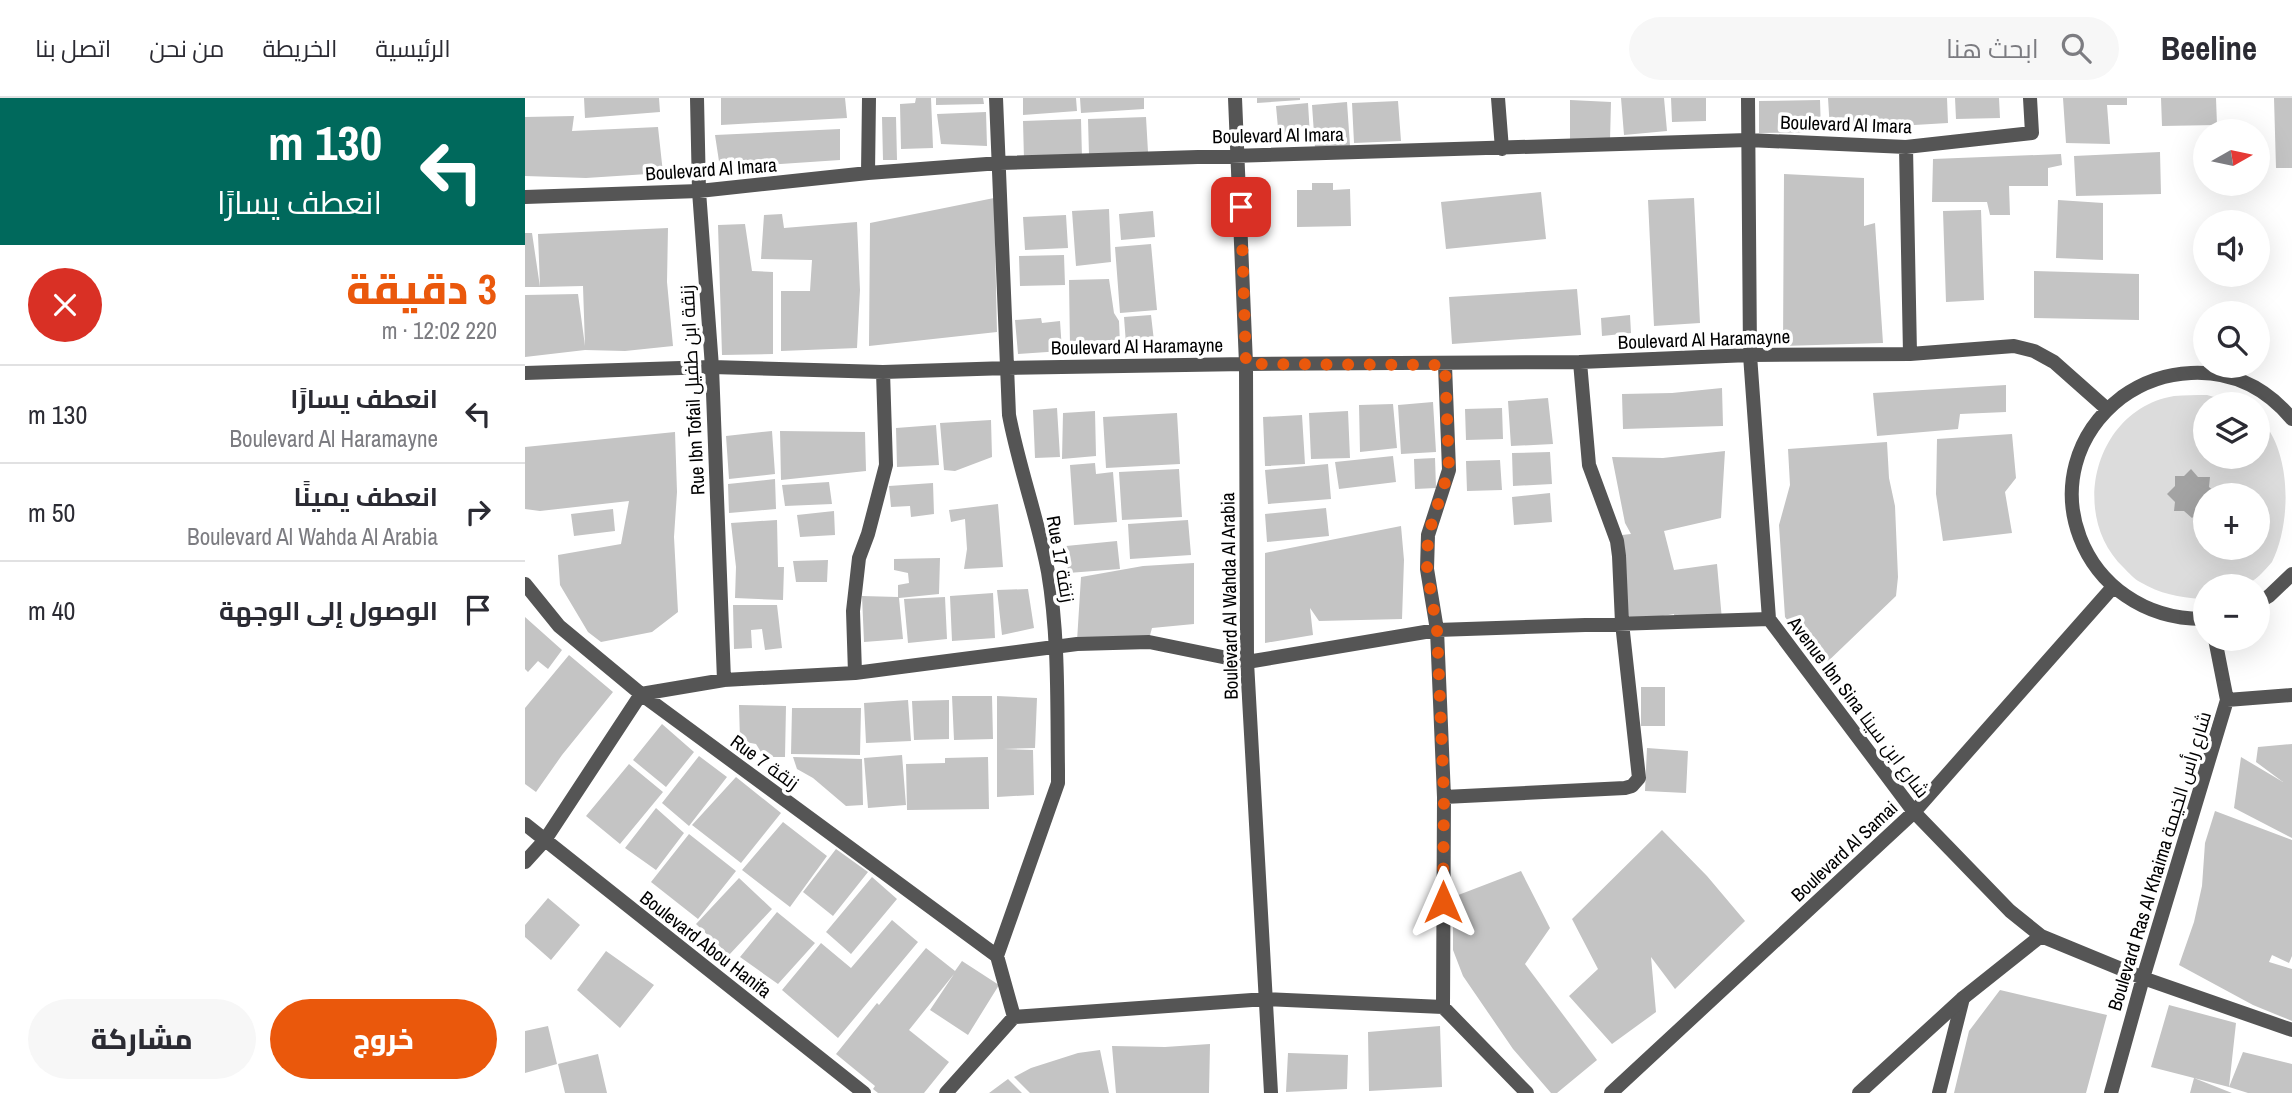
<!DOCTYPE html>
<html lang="ar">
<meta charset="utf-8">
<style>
:root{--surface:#fff;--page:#f7f7f7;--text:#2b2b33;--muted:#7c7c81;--line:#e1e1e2;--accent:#ea580c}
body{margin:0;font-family:"Archivo Narrow",Cairo,sans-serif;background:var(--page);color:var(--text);direction:rtl;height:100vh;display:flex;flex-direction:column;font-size:26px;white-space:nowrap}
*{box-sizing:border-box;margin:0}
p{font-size:23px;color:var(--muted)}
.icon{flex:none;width:38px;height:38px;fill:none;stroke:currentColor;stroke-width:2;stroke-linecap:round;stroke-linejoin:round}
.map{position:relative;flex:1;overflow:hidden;direction:ltr}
.sheet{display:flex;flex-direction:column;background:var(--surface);width:525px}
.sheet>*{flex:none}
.banner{background:#00695c;color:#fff;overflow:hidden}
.needle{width:46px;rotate:81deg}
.fabs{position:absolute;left:1668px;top:21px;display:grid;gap:14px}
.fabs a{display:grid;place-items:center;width:77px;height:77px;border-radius:50%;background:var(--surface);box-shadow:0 7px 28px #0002;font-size:35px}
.pin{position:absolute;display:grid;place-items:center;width:60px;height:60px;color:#fff;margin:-30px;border-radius:14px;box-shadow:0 4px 10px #0006}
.me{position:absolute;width:77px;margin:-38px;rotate:0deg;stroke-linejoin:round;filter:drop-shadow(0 0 5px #0008)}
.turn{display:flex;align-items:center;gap:24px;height:147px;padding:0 28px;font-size:32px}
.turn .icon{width:91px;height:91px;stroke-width:2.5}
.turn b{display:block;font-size:49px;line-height:60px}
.round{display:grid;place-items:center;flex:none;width:74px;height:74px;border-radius:37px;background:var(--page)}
.summary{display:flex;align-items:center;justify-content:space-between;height:119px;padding:0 28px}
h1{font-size:42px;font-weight:800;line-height:52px;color:var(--accent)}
.primary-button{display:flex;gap:14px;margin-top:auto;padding:14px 28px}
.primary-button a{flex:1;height:80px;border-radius:42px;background:var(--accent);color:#fff;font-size:28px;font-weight:800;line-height:80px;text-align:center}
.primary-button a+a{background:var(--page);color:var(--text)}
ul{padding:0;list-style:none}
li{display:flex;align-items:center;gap:21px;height:98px;padding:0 28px;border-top:2px solid var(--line)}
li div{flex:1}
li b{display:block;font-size:26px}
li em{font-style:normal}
header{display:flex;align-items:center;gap:42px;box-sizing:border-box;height:98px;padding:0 35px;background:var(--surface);border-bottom:2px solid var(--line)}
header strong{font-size:33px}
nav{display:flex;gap:38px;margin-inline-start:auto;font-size:24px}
.search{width:490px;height:63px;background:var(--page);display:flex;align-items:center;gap:18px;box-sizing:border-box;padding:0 24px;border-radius:38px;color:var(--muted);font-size:26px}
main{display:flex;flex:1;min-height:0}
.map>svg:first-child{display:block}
.green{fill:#dcdcdc;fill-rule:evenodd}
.water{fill:#a3a3a3}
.building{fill:#c4c4c4}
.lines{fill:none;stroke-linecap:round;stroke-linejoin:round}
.lane{stroke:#555;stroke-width:14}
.street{stroke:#555;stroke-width:14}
.route{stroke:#ea580c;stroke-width:12;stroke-dasharray:0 21.6}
.labels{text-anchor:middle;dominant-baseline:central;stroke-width:7;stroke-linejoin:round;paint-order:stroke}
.street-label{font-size:19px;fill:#000;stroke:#fff}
</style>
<header>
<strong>Beeline</strong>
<div class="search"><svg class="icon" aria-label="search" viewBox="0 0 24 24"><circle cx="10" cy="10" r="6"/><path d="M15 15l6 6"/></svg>ابحث هنا</div>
<nav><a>الرئيسية</a><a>الخريطة</a><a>من نحن</a><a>اتصل بنا</a></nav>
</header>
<main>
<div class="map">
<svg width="1767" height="995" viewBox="0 0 1767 995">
<rect width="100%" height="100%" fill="#fff"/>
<!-- green -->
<path class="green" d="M1682,297l32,9h-34v53h52l1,-40c34,31 34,105 14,145 -8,9 -17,20 -29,24 -10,3 -27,0 -38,0v12l-4,1c-22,-2 -41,-5 -61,-17 -6,-3 -11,-9 -16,-14 -56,-53 -29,-159 50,-172 11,-1 22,-1 33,-1zM1680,397h52v53h-52z"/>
<!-- water -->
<path class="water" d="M1666,371l7,8h12l-1,10 7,6 -11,2v16h-6l-7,7 -8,-7h-10l1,-9 -8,-8 8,-8v-10h9z"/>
<!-- building -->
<path class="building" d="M59,0h75l1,14 -75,6z
M196,0h124l2,20 -126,7z
M391,0h15l2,50 -32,1 -1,-45 15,-1z
M411,0h47l1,6 -48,1z
M498,0h53l1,13 -54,4z
M555,0h64v11l-63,4z
M732,0h43v2l-43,3z
M1096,0h43l3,33 -43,4z
M1146,0h35v23l-34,1z
M1303,0h119l1,25 -118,7z
M1430,0h44l1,20 -44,1z
M1538,0h64v7h-20l3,39 -44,-1z
M1636,0h55l1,27 -55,1z
M1749,0h18v70h-16z
M1045,2l41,2 -1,39 -40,-1z
M1295,2l1,32 -62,1v-32z
M873,3l3,40 -47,2 -2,-40z
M822,4l3,44 -35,2 -3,-43z
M783,5l2,33 -31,3 -3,-33z
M461,14l1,34 -46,-2 -4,-30z
M49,18l-2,15 86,-4 5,46 -77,5 -61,-2v-59z
M357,19h14l1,43h-14z
M621,19l2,35 -59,3 -1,-36z
M556,21l1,39 -58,2 -1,-39z
M315,31v31l-120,8 -5,-33z
M1635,54l1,42 -85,2 -2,-40z
M1536,56l1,11 -14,3v18h-39l1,29h-20l-3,-13h-55l1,-43z
M1259,76l80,4v48l11,-3 8,120 -100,3z
M787,85h21v7l17,-1 1,37 -54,1v-37h15z
M1016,94l5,47 -100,10 -5,-47z
M469,100l3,134 -128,14 1,-123z
M1169,100l6,125 -46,3 -6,-126z
M1533,102l45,3v57l-47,-2z
M584,111l2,53 -35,4 -4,-55z
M1456,112l3,90 -38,2 -3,-91z
M628,113l2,26 -34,3 -2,-26z
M257,116l2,14 73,-6 3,68 -3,58 -76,3v-60h29l2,-31 -51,-1 3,-44z
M541,117l2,33 -43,2 -2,-33z
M220,126l7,47 21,1v82l-51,1 -4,-130z
M143,130l-1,54 6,64 -48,5 -40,-1 -60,7v-62l53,-1 7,52 -2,-60 -43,1h-15v-54h7l8,54 -2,-53z
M626,146l6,66 -37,3 -5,-66z
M539,157l1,30 -45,1 -1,-30z
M1509,173l105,3v46l-105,-2z
M584,181l5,34 5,8 1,23 -50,3 -1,-67z
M1052,191l4,46 -129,9 -3,-47z
M626,217l3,26 -28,3 -2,-27z
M1105,217l1,18 -29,3 -1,-18z
M516,220l1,5 18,-2 2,30 -44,3 -3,-34z
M1481,287v27l-46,2 -2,15 -81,7 -4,-43z
M1197,290l1,38 -100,3 -1,-35 50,-1z
M1023,300l5,46 -42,2 -3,-45z
M908,304l3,50 -35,2 -3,-49z
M868,306l4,44 -37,4 -1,-47z
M532,310l3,49 -25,1 -2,-48z
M977,310l1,31 -37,1 -1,-31z
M570,313l1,45 -34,3 1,-46z
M823,313l2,47 -39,1 -2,-46z
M652,315l3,51 -74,4 -3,-51z
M777,317l3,49 -40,2 -2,-49z
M466,322l1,37 -37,14 -11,-1 -4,-47z
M411,327l3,40 -42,2 -1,-39z
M247,333l3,43 -46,5 -3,-43z
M255,333l85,1 1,39 -85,9z
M150,334l2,60 -3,45 4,75 -26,20 -51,10 -13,-10 -28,-47 -2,-30 63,-11 8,-43 -89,10 -15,-2v-62z
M1487,336l4,44 -11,14 7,41 -69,8 -7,-47 1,-55z
M1362,344l2,36 6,28 3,71 -2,19 -74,71 -37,-50 -6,-92 11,-40 -2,-36z
M1200,353l-4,67 -57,13 10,39 43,-6 5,56 -47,1 -1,-7 -52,9v-88l9,-1 -6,-11 -13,-66 51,1z
M1025,354l2,32 -39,2 -1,-33z
M868,358l3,26 -57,7 -4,-27z
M910,360l1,30 -21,1 -1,-30z
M975,362l2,30 -35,1 -1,-30z
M570,365l1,11 17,-2 4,50 -43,3 -4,-60z
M803,366l3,35 -63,5 -3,-34z
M654,371l3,48 -60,3 -3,-48z
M250,381l1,30 -47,4 -1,-29z
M304,384l3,22 -47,2 -3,-21z
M408,385l1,31 -23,3 -1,-11 -19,1 -2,-21z
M1025,395l2,29 -38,3 -2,-28z
M473,406l5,63 -39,2 3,-20 -2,-30 -14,3 -2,-12z
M801,410l3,28 -62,6 -2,-28z
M88,411l2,22 -41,5 -3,-22z
M309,413l1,24 -35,2 -3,-22z
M252,422l1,47h6l-1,33 -48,-2 1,-31 -5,-44z
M663,422l3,35 -61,4 -2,-35z
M876,428l3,34 -2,59 -83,2 -9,-13 3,27 -48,8v-90z
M592,443l3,28 -52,4 -2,-27z
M415,460l-1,36 -40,4 4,41 -39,3 -2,-46 36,1v-12l11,-2 -1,-10 -14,-3v-11z
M303,462l-1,22h-31l-3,-21z
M669,465v61l-42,4 -3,11 -72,2 4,-64 62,-11z
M503,491l6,39 -32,7 -5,-45z
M468,495l2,45 -43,3 -2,-45z
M420,499l2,42 -39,4 -4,-44z
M208,507h44l5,43 -17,2 -3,-21 -11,1 1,18 -18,1z
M0,519l37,33 -14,19 -10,-8 -10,11 -3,-3z
M44,557l44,37 -51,63 -26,37 -11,-8v-76z
M1116,589h24v39h-24z
M427,598h40l1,43 -39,1z
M472,598l40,2 -2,50 -32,1 30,1 1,45 -37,2z
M383,602l3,41 -45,2 -2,-40z
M424,602v39l-35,1 -2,-39z
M214,607l47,1 -1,51h-21l-8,-13 -16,-3z
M267,610h69l-1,47 -69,-1z
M137,626l32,28 -28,35 -33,-27z
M1767,646v94l-58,-30 7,-51 42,25 -27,-20 2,-15z
M1122,650l41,3 -2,42 -41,-2z
M377,657l4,50 -38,3 -4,-50z
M174,658l28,21 -38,49 -27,-23z
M268,659l69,2 1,46 -17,1 -33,-28 -16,-9z
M463,659l1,52 -82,1 -1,-46 39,-1v-5z
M104,666l34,28 -43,52 -34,-28z
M211,679l45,36 -40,50 -49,-38z
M131,710l28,25 -28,37 -31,-22z
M1690,713l77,29v116l-3,7 -17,-8 -3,7 23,7v52l-39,-16 -74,-40 15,-43 8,-36 3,-43z
M258,724l44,34 -37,51 -48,-37z
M1137,732l45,46 38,45 -70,68 -24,-32 5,55 -44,32 -43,-48 29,-27 -26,-50z
M164,736l47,37 -38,48 -47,-37z
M311,751l32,23 -35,44 -30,-24z
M996,773l29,57 -25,36 72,96 -40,33h-6l-38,-44 -50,-73 -10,-26v-53z
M347,779l25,22 -46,55 -25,-22z
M214,780l33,31 -43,46 -33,-31z
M23,800l32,27 -29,35 -26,-23v-12z
M252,814l38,31 -37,41 -38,-27z
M367,822l26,22 -80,96 -56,-48 39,-47 30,25z
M401,850l29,23 7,-10 37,24 -31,50 -38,-25 24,-36 -45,56 40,32 -25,31h-46l-5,-4 2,-3 -39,-32 41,-51 2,2z
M81,853l48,34 -34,43 -43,-38z
M1475,892l107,25 -21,78h-132l15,-62z
M1644,907l67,18 -7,64 -35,-9 38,15h-42l4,-15 -43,-11z
M23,928l9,38 -32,9v-42z
M915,928l2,61 -73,4 -1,-59z
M685,946l-1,49h-93l-4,-47 53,1z
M575,952l9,43h-79l-16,-16 17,-9 47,-15z
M1718,954l49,12v29h-44l-19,-6z
M763,955l60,2 -1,34 -61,3z
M73,956l9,39h-42l-7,-29z
M483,981l14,14h-33z"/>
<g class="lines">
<!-- lane -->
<path class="lane" d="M1414,995l24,-95"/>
<!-- street -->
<path class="street" d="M172,0l2,93 13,176 12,313
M471,0l13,317c10,53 29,104 39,157 11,65 9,133 10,198v13l-61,173 17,61
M710,0l11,266 1,298 24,431
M973,0l4,51
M1223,0l2,257 19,264 145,193 96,99 31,25 102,42 149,52
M1381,49l4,207
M343,75l1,-75
M0,99l174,-6 169,-18 132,-10 748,-23 158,7 126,-14 -2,-35
M0,275l187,-6 171,5 125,-4 238,-4 334,-2 170,-7 160,-1 104,-8 20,5 20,11 53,47
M0,486l34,42 82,68 356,262
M1732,505l12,-7 23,-22
M1680,521c-124,2 -182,-146 -83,-222 21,-15 43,-23 69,-24 41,-2 75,15 101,46
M330,575l-2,-62 6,-53 9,-24 18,-69 -3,-93
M1702,602l65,-5
M919,699l181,-9 7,-2 7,-8 -17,-155 -3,-67 -2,-15 -28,-76 -9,-103
M0,726l339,269
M0,764l20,-22 96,-146 83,-14 131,-7 222,-29 72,-2 98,20 190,-32 332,-11
M918,909l1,-210 -7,-167 -10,-61 1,-34 21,-65 -4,-105
M421,995l68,-76 252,-18 177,8 84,86
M1086,995l303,-281 199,-225
M1334,995l104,-95 78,-62
M1586,995l32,-115 84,-278 -12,-61"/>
</g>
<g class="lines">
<!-- route -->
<path class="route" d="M716,109l5,157 199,1 4,105 -21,65 -1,34 10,61 7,167 -1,105"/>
</g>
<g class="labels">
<!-- street labels -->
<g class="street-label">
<text transform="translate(1321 26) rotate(2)">Boulevard Al Imara</text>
<text transform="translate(753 37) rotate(-1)">Boulevard Al Imara</text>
<text transform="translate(186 71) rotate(-4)">Boulevard Al Imara</text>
<text transform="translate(1179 241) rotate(-2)">Boulevard Al Haramayne</text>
<text transform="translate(612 248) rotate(-1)">Boulevard Al Haramayne</text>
<text transform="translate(167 292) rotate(-93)">Rue Ibn Tofail زنقة ابن طفيل</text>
<text transform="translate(536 461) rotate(80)">Rue 17 زنقة</text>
<text transform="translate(704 498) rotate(-91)">Boulevard Al Wahda Al Arabia</text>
<text transform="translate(1334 609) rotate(53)">Avenue Ibn Sina شارع ابن سينا</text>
<text transform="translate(240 664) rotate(36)">Rue 7 زنقة</text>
<text transform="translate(1319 753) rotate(-43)">Boulevard Al Samai</text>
<text transform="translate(1634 763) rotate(-73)">Boulevard Ras Al Khaima شارع رأس الخيمة</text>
<text transform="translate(181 846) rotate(38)">Boulevard Abou Hanifa</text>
</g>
</g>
</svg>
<div class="fabs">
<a><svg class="needle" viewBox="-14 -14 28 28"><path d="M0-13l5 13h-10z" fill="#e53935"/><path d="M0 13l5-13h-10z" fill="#7c7c81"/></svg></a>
<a><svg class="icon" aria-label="sound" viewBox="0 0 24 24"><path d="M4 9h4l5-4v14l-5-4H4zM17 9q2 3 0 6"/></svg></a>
<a><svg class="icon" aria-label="search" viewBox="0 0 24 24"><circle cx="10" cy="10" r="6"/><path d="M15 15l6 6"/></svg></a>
<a><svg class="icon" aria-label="layers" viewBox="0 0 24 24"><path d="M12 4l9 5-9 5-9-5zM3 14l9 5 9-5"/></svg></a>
<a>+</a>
<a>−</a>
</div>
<div class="pin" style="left:716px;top:109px;background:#d93025"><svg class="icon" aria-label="arrive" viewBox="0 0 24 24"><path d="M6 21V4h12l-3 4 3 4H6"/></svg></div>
<svg class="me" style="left:918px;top:804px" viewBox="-20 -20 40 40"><path d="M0-17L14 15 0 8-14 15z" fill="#ea580c" stroke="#fff" stroke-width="4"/></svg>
</div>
<section class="sheet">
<div class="banner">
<div class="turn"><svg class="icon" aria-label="left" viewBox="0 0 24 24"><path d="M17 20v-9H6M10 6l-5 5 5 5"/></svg><div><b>130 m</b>انعطف يسارًا</div></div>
</div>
<div class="summary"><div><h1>3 دقيقة</h1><p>220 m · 12:02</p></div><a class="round" style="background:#d93025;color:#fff"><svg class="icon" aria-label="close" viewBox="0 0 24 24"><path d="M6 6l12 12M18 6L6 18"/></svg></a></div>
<ul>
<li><svg class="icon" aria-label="left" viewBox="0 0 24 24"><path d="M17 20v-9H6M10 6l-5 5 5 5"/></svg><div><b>انعطف يسارًا</b><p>Boulevard Al Haramayne</p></div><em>130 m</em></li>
<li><svg class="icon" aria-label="right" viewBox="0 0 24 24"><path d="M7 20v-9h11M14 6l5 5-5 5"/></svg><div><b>انعطف يمينًا</b><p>Boulevard Al Wahda Al Arabia</p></div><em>50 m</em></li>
<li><svg class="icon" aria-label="arrive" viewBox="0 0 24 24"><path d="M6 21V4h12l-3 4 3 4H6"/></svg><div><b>الوصول إلى الوجهة</b></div><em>40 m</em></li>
</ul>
<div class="primary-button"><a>خروج</a><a>مشاركة</a></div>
</section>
</main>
